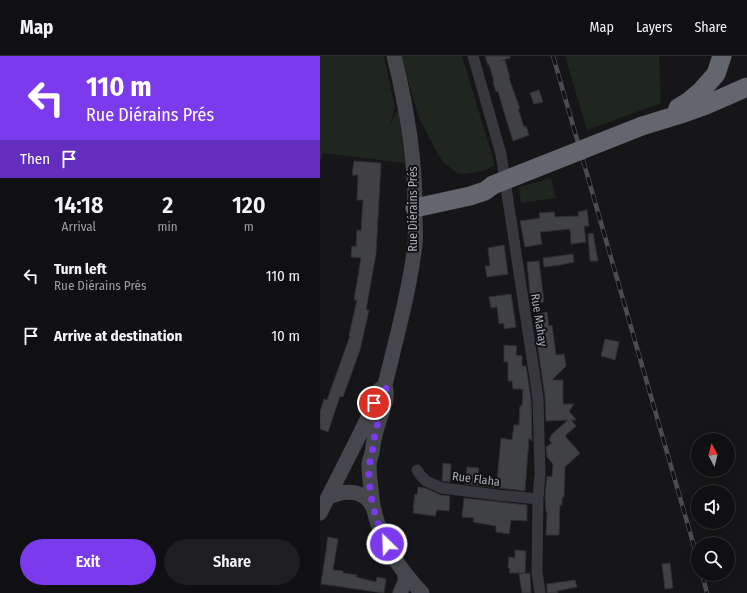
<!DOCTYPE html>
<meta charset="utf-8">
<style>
:root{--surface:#101012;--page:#1e1e20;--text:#f1f3f6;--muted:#9c9d9f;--line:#303032;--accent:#7c3aed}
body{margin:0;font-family:"Fira Sans Condensed",sans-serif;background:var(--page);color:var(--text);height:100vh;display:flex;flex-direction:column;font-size:15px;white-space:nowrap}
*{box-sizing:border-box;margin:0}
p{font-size:13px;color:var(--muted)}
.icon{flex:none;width:22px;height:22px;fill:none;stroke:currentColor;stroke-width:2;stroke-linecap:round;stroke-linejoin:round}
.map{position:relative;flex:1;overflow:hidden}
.panel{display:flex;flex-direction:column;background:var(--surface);width:320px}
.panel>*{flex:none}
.guide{background:#7c3aed;color:#fff;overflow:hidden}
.needle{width:26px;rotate:353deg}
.tools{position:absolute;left:371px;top:377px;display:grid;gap:8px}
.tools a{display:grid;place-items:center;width:44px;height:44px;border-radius:50%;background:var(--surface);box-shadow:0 2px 10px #0003,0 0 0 1px var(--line);font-size:20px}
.pin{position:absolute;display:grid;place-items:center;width:34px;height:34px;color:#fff;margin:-17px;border:2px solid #fff;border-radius:50%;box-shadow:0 1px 4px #0007}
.me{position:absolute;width:44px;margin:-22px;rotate:336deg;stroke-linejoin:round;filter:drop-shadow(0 0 3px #0008)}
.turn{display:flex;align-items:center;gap:14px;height:84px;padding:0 20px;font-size:18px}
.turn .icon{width:52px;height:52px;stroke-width:2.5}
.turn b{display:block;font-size:28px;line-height:34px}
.then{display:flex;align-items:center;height:38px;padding:0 20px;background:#0003;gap:8px;font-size:15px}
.eta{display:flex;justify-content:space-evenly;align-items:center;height:68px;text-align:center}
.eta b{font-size:24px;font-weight:600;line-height:28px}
.action{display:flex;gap:8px;margin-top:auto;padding:8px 20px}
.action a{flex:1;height:46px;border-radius:24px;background:var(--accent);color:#fff;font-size:16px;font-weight:600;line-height:46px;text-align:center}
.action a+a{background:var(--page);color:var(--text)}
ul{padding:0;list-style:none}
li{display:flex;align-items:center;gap:12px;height:60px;padding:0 20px}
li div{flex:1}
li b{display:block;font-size:15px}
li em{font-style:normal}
header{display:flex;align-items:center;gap:24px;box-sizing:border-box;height:56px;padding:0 20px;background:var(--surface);border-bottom:1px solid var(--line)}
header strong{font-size:19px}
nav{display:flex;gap:22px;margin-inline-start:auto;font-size:14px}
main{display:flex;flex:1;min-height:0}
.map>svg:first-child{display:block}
.green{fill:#1e261f}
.building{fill:#404145;stroke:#303034}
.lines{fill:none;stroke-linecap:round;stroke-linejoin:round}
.street{stroke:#37383d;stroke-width:11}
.secondary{stroke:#45474d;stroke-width:15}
.highway{stroke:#63666e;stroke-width:19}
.rail-casing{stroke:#4a4c52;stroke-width:4.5}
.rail{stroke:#111113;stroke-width:3;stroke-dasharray:9;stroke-linecap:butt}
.highway-bridge{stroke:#63666e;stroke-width:19}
.route{stroke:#7c3aed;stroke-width:7;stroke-dasharray:0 12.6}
.labels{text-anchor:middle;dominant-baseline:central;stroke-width:4;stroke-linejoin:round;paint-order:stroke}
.street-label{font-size:12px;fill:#a8adb8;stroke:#111113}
</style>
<header>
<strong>Map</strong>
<nav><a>Map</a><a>Layers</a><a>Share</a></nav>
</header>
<main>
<section class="panel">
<div class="guide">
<div class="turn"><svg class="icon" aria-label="left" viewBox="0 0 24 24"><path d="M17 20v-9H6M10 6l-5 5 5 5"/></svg><div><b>110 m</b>Rue Diérains Prés</div></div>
<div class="then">Then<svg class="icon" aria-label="arrive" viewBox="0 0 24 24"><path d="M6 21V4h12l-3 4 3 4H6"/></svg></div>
</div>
<div class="eta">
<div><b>14:18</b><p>Arrival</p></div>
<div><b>2</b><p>min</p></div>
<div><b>120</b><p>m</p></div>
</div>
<ul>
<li><svg class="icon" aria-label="left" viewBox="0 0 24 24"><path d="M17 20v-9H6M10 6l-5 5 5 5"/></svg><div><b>Turn left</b><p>Rue Diérains Prés</p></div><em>110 m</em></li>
<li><svg class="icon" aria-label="arrive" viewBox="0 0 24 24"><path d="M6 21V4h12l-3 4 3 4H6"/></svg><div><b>Arrive at destination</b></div><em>10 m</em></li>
</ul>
<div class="action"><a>Exit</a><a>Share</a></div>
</section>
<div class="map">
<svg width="427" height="537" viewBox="0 0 427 537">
<rect width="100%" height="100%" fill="#161618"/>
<!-- green -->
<path class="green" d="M0,0h64l11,52 -7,21 10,-20 7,54 -82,-10 -3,10z
M81,0h61l33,109 -13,6 -19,3 -6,-1 -14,-11 -7,-11 -17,-33z
M245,0h94l2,47 -74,27z
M231,122l5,20 -35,5 -2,-16z"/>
<!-- building -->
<path class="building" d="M165,0h25v2l-10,3 5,-1 5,18h-1l11,31h-2l6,18 2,-1 3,9 -16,6 -9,-29 -6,-21 -2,1 -3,-10h1l-5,-18 -1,1z
M219,34l4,12 -9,2 -4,-11z
M34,105l27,2 -5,91 -10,56h3l-9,40 -17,47 -3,-1 -12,36 -8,-3v-17l4,-13 3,1 23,-64 -1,-1 8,-35h-3l7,-42 -10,-1 1,-11 4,1 1,-17 4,1 2,-31h-6l1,-25h-6z
M267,154l2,16h-5l2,16 -15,2 -1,-15 -30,3 2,12 -17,3 -5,-26 20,-3 -1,-5 15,-1 1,5 24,-1 -1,-4z
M273,177l5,28h-8l-2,-27z
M184,189l4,29 -21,3 -2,-11h5l-2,-18z
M253,198l1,8 -14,3 -16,2 -1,-9z
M219,205l5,41 -13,2 -4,-42z
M191,238l5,33 -12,2v-6l-5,1 -2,-17 -6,1 -2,-11z
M227,256l2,14 3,-1 4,30 8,-1 2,10v2l-14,14h11v24h11l-5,7 7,9h-5l5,6 -11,10 15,17 -15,14 -1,30h-2v8h-2l-1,30h-13l1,-23 -1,-1 -1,-15 2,-20 5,1 1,-13 -6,-7 -1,-10 6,-4 -3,-3 3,-6 16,-14 -22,1 -1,-24 -10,-69 5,-1 -2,-13z
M285,283l14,3 -4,18 -14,-4z
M184,289l13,1 -1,9 6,1v10h4l5,33 1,42 -3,-3 -4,53 -60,-7 2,-17 12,1 -1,11 19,2 4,-43 11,2 2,-15h5l1,-19h2l1,-17h-10l-1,-8h-4v-19h-4z
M123,407l8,1 -1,18 -8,-1z
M98,431l7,1 16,7 9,1 -1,15 -12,-1 -2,6 -22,-3 1,-5h-1l2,-14 2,1z
M144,442l63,7v16l-16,-1 -2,14 -13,-2v-6l-23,-4 1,-4 -12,-1z
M8,481l10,2 -5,31 10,1v2l14,2 -1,2 20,5 1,-5 9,2 -2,14 -63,-9z
M195,494l11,1 -1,22h-16l1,-5h-2l1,-11 6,1z
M350,507l3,25 -8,1 -3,-25z
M210,517l1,20h-9l-3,-19z
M255,524l2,7 -20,4 1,2h-11v-9z"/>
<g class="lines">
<!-- street -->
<path class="street" d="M153,0l28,98 37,244 2,76 -2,25 -1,73 3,21
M97,414l4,6 5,5 16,7 55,7 41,4"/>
<!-- secondary -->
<path class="secondary" d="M74,0c13,52 22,105 21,159 0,10 1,21 0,30 -6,48 -19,94 -30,140 5,16 -6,31 -9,47 -2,7 -3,13 -4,21 -1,3 -2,7 -3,11 0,8 1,17 2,25 1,7 1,14 3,21 7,31 26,60 48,83
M9,441c11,-5 27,-8 37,1 4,3 6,8 8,11
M0,457l39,-77 12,-25 6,-19 8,-7
M80,537l5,-11v-8"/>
<!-- highway -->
<path class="highway" d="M358,52l10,-6 13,-11 15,-17 6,-18
M322,70l39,-12 25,-9 41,-18
M95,152l55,-12 15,-5 8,-6"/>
<!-- rail casing -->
<g class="rail-casing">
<path id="rail" d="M233,0l145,504
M382,518l5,19"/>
</g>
<!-- rail -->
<use href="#rail" class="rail"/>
<!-- highway-bridge -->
<path class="highway-bridge" d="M173,129l149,-59"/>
</g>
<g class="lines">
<!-- route -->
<path class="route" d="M54,347l4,-11 7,-7c5,16 -5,29 -9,44 -2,8 -3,17 -4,25 -1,4 -2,8 -3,12 -1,27 6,54 18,78"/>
</g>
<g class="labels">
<!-- street labels -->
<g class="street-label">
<text transform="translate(93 153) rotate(-90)">Rue Diérains Prés</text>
<text transform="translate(219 264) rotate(81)">Rue Mahay</text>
<text transform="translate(156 423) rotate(7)">Rue Flaha</text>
</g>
</g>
</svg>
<div class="tools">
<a><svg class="needle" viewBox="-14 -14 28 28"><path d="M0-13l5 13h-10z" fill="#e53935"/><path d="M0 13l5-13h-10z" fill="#9c9d9f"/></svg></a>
<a><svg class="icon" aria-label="sound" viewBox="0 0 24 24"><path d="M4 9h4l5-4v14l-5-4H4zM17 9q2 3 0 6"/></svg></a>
<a><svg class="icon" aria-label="search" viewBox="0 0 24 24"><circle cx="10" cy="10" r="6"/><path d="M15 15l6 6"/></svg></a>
</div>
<div class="pin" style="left:54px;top:347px;background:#d93025"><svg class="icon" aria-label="arrive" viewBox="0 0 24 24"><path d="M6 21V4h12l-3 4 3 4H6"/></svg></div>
<svg class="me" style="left:67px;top:488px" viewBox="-20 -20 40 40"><circle r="17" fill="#7c3aed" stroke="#fff" stroke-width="3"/><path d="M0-11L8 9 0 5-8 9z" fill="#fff"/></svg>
</div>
</main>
